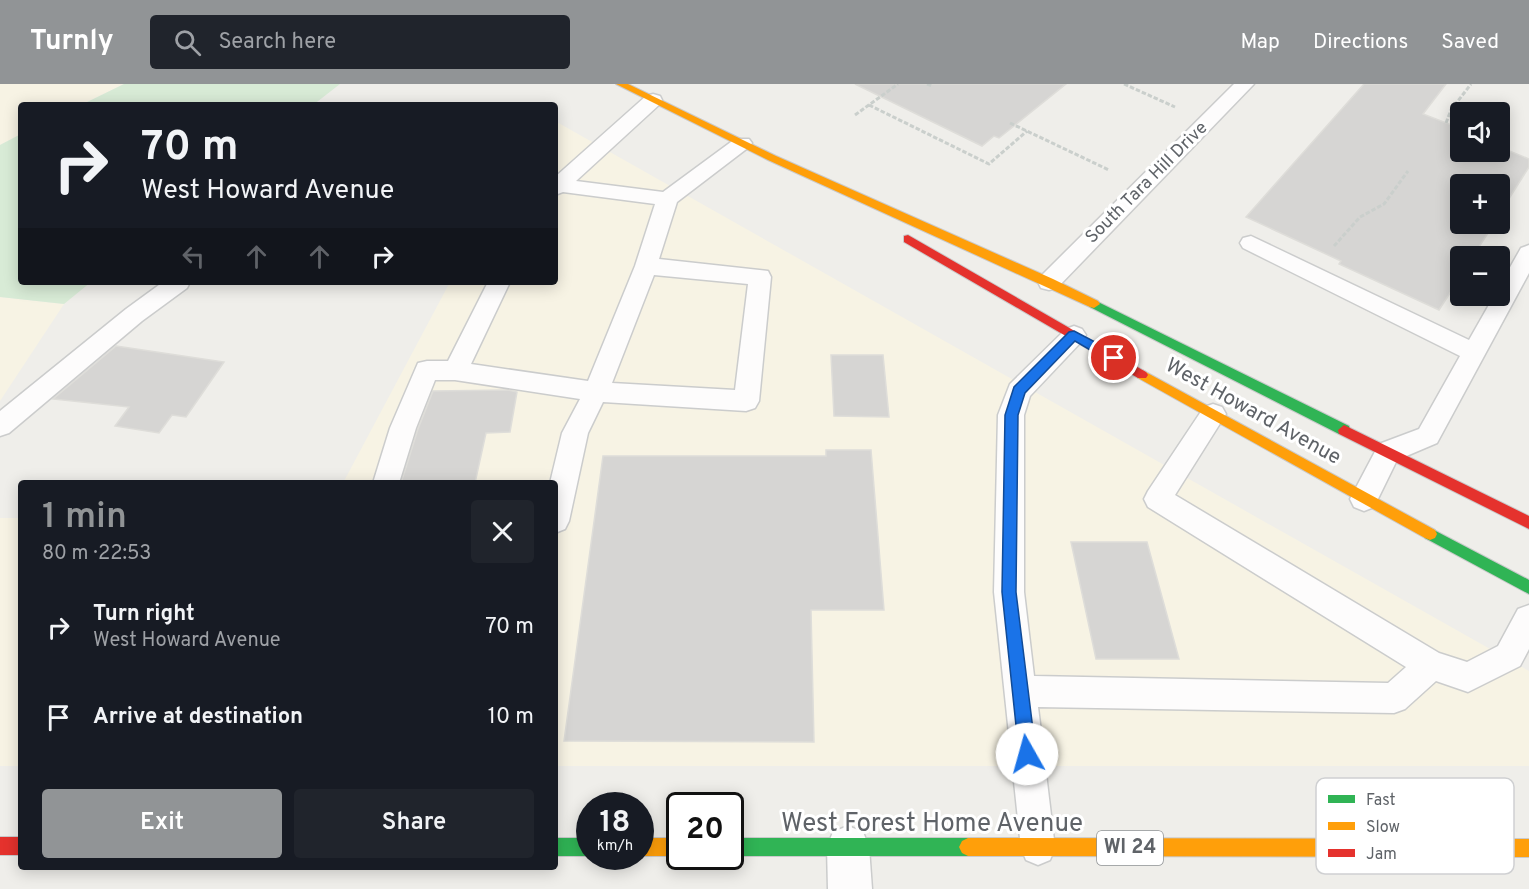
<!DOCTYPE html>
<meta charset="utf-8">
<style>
:root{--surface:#171b24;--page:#20242c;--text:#f1f3f6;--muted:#9ea1a6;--accent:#919496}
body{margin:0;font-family:Overpass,sans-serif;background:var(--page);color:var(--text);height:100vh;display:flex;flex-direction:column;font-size:22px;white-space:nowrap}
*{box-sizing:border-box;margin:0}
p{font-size:20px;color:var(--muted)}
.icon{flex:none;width:33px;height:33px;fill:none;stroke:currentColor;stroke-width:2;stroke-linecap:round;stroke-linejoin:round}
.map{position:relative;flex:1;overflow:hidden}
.sheet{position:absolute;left:18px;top:396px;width:540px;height:390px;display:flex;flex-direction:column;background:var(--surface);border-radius:6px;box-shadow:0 3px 15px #0003}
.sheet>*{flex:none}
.top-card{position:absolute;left:18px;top:18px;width:540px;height:183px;border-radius:6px;box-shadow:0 3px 15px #0003;background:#171b24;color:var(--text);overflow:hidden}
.tools{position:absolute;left:1450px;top:18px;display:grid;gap:12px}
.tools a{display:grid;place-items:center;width:60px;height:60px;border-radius:6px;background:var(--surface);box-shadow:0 3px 15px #0003;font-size:30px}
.speed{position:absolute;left:576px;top:708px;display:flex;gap:12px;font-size:30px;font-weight:700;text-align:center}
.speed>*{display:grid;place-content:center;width:78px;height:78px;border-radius:50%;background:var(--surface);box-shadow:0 3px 15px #0003;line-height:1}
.speed small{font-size:15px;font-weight:400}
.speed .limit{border:3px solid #111;border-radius:9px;background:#fff;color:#111}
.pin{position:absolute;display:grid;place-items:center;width:51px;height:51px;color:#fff;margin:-26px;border:3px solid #fff;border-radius:50%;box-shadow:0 2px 6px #0007}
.me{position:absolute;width:66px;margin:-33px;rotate:353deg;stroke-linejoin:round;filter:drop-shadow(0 0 4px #0008)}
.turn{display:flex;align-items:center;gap:21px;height:126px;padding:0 24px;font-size:27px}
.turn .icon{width:78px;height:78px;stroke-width:2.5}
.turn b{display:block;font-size:42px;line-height:51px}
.lanes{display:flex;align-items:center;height:57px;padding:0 24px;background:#0003;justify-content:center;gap:30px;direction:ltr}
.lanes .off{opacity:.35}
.round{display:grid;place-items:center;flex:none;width:63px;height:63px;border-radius:6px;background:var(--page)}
.headline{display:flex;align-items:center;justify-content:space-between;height:102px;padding:0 24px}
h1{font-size:36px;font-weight:600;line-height:45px;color:var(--accent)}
.primary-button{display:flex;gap:12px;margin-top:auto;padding:12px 24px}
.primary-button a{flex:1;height:69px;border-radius:6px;background:var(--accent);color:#fff;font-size:24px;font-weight:600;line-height:69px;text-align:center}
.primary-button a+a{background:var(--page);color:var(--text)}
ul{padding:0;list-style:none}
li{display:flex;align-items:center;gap:18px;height:90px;padding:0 24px}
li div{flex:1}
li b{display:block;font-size:22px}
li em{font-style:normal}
header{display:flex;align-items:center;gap:36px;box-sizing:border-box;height:84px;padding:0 30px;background:var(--accent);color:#fff}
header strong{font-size:28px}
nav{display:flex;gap:33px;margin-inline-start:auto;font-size:21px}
.search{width:420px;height:54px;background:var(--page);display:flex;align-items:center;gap:15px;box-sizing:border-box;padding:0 21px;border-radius:6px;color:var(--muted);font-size:22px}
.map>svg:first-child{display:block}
.commercial{fill:#f7f3e4}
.green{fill:#d8ebd6}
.building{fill:#d6d5d3;stroke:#deddd9;stroke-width:1.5}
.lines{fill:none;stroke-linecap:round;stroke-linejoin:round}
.lane-casing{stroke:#cbcccc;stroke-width:3}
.street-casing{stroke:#cbcccc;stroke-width:3}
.fast-casing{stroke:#cacacb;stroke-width:2}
.slow-casing{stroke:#cacacb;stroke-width:2}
.jam-casing{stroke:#cacacb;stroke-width:2}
.path{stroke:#cacfcc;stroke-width:3;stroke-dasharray:4.5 2;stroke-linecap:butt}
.lane{fill:#fdfcfc;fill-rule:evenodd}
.street{fill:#fdfcfc;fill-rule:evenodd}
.fast{fill:#30b455;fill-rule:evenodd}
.slow{fill:#ff9f0a;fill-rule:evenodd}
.jam{fill:#e5322d;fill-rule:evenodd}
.route{fill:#1a73e8;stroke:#114b97;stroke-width:1.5}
.labels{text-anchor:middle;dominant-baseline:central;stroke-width:6;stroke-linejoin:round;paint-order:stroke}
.far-street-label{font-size:18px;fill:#5f6368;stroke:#fff}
.shield{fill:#fff;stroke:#8f9295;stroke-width:1.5}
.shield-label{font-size:20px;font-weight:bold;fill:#5f6368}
.street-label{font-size:21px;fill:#5f6368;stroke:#fff}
.near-street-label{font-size:26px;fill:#5f6368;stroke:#fff}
.key{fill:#fff;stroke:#cfd0d2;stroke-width:1.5}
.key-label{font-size:16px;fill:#5f6368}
</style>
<header>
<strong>Turnly</strong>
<div class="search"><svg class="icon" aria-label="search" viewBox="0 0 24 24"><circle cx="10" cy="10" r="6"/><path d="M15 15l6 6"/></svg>Search here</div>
<nav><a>Map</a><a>Directions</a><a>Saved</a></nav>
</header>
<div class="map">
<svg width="1529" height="805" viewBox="0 0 1529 805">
<rect width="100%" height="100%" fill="#efeeea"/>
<!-- commercial -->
<path class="commercial" d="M0,0h124l-43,21h-60v29l-21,11z
M555,37l974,550v95h-974v-283h-212l107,-201h105z
M0,213l64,7 -64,97z
M0,434h21v248h-21z"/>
<!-- green -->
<path class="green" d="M124,0h216l-27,21h-232z
M21,50v148h70l-27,22 -64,-7v-152z"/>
<!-- building -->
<path class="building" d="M855,0h211l-67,54 -5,-2 -12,10z
M1364,0h82l-23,30 34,13 -2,3 6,2v20h39v-5l29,12v8l-29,46v-29h-39v40h33l-21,32h-12v20l-22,34 -100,-46 2,-3 -95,-44z
M116,262l108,16 -38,55 -14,-2 -13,18 -44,-7 14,-19 -76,-8z
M831,271h52l6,62 -55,-1z
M508,306l9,2 -7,40 -24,1 -11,50h-74l17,-54 15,-38z
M826,366h45l13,160h-73l3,132 -250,-1 39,-285h223z
M1071,458h76l32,117h-83z"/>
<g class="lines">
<!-- lane casing -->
<g class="lane-casing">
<path id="lane" d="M1234,0h20l-197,204 -8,2 -8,-2 -3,-6 3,-6z
M653,10l7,2 2,4 -2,4 -84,77 87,11 72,-53h14l3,4 -3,4 -72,55 -18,57 109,12 3,6 -12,124 -4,7 -9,3 -143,-9 -15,31 -19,88 -4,8 -10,4v-50h-5l12,-50 18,-34 -125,-19h-20l-19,48 -17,55h-26l17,-55 28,-65 9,-2h21l40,-79h22l-39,82 117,17 47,-115 20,-62 -92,-12 -8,3v-18l91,-81zM654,191l94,9 -13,106 -123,-7z
M1251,152l218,104 25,-44h6v-11l21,-37 8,-3v28l-92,170 -40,17 -23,47 -10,4 -10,-4 -4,-8 29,-55 40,-15 41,-73 -217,-108 -3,-5 3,-5z
M163,198h27l-3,6 -45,33 -133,112 -9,3v-25l126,-102z
M1074,242l8,3 4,6 -4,6 -52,55 -6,19v177l10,84 354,7 18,-16 -258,-160 -4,-8 4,-8 56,-84 9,-3 9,3 4,7 -51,81 264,158 28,9 31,-16 20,-37 11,-4v44l-9,17 -52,26 -32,-11 -31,28 -11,4 -356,-6 17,141 -5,12 -12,5 -12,-5 -5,-12 -27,-256 4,-177 12,-31 56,-55z"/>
</g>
<!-- street casing -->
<g class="street-casing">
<path id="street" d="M848,742l15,6 6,15 3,42h-44l-1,-42 6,-15z"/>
</g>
<!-- fast casing -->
<g class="fast-casing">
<path id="fast" d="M1094,216l255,126 1,4 -1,4h-10l-249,-127 -2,-3 2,-3z
M1430,444l99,52v14l-104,-56 -2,-4 2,-4z
M555,754h35v18h-35z
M730,754h238l6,3 3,6 -3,6 -6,3h-238z"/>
</g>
<!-- slow casing -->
<g class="slow-casing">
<path id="slow" d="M616,0h12l148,72 277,123 45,22 2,3 -6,4 -4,-1 -322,-147z
M1142,286l293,160 2,4 -2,4 -5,2 -5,-2 -287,-160 -2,-3 2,-3z
M640,754h40v18h-40z
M968,754l561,1v18l-561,-1 -6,-3 -3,-6 3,-6z"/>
</g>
<!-- jam casing -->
<g class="jam-casing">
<path id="jam" d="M908,151l238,137 2,3 -2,3h-8l-234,-136v-6z
M1344,341l185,91v13l-190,-95 -1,-4z
M0,753h21v18h-21z"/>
</g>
<!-- path -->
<path class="path" d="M927,0l5,2
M1124,0l51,23
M869,21l120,59 38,-33
M855,31l43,-31
M1010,39l99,47
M1446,39l5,-13 20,-26
M1334,162l26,-29 24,-13 24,-33"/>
<!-- lane -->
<use href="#lane" class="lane"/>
<!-- street -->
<use href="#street" class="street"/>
<!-- fast -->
<use href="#fast" class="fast"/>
<!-- slow -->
<use href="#slow" class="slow"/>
<!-- jam -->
<use href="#jam" class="jam"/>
</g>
<!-- route -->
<path class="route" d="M1074,247l44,23 2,4 -2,3h-9l-34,-20 -50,52 -7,22 -2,177 20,162 -3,6 -6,3 -5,-3 -3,-6 -17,-162 3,-177 9,-28 55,-55z"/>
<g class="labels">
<!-- far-street labels -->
<g class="far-street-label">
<text transform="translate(1147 99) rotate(-45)">South Tara Hill Drive</text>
</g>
<!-- shield labels -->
<rect class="shield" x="1097" y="747" width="66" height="34" rx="4.5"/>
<g class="shield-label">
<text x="1130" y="764">WI 24</text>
</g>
<!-- street labels -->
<g class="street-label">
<text transform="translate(1253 328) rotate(29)">West Howard Avenue</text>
</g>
<!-- near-street labels -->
<g class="near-street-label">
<text x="932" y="740">West Forest Home Avenue</text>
</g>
</g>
<!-- legend -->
<rect x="1316" y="694" width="198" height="96" rx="9" class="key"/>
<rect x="1328" y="711" width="27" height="8" fill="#30b455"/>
<rect x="1328" y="738" width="27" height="8" fill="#ff9f0a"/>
<rect x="1328" y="765" width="27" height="8" fill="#e5322d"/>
<g class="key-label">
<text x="1366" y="721">Fast</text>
<text x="1366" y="748">Slow</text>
<text x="1366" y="775">Jam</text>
</g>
</svg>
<div class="tools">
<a><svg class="icon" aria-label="sound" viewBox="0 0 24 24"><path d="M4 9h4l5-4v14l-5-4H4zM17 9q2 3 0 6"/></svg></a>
<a>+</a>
<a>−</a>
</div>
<div class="speed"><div>18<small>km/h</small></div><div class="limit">20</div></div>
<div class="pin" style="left:1114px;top:274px;background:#d93025"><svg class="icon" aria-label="arrive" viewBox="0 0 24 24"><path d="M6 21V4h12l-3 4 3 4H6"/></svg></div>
<svg class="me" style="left:1027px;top:670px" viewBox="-20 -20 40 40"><circle r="19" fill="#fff"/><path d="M0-13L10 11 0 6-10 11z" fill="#1a73e8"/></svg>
<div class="top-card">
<div class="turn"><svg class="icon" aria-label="right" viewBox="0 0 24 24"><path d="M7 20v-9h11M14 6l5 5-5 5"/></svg><div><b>70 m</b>West Howard Avenue</div></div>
<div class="lanes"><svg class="icon off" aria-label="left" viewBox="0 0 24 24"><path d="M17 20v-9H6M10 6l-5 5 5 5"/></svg><svg class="icon off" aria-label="ahead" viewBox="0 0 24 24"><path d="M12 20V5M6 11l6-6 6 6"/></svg><svg class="icon off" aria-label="ahead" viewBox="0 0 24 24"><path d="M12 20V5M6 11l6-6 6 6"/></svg><svg class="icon" aria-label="right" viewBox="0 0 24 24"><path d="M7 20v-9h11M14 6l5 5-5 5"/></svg></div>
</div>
<section class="sheet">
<div class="headline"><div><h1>1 min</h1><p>80 m · 22:53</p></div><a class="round"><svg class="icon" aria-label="close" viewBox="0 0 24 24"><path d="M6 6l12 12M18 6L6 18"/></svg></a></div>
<ul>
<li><svg class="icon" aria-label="right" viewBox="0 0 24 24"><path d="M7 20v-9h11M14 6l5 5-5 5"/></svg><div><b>Turn right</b><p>West Howard Avenue</p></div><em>70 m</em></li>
<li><svg class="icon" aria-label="arrive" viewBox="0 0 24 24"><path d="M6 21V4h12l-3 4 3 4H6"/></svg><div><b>Arrive at destination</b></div><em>10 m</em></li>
</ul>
<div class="primary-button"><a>Exit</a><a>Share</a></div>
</section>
</div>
